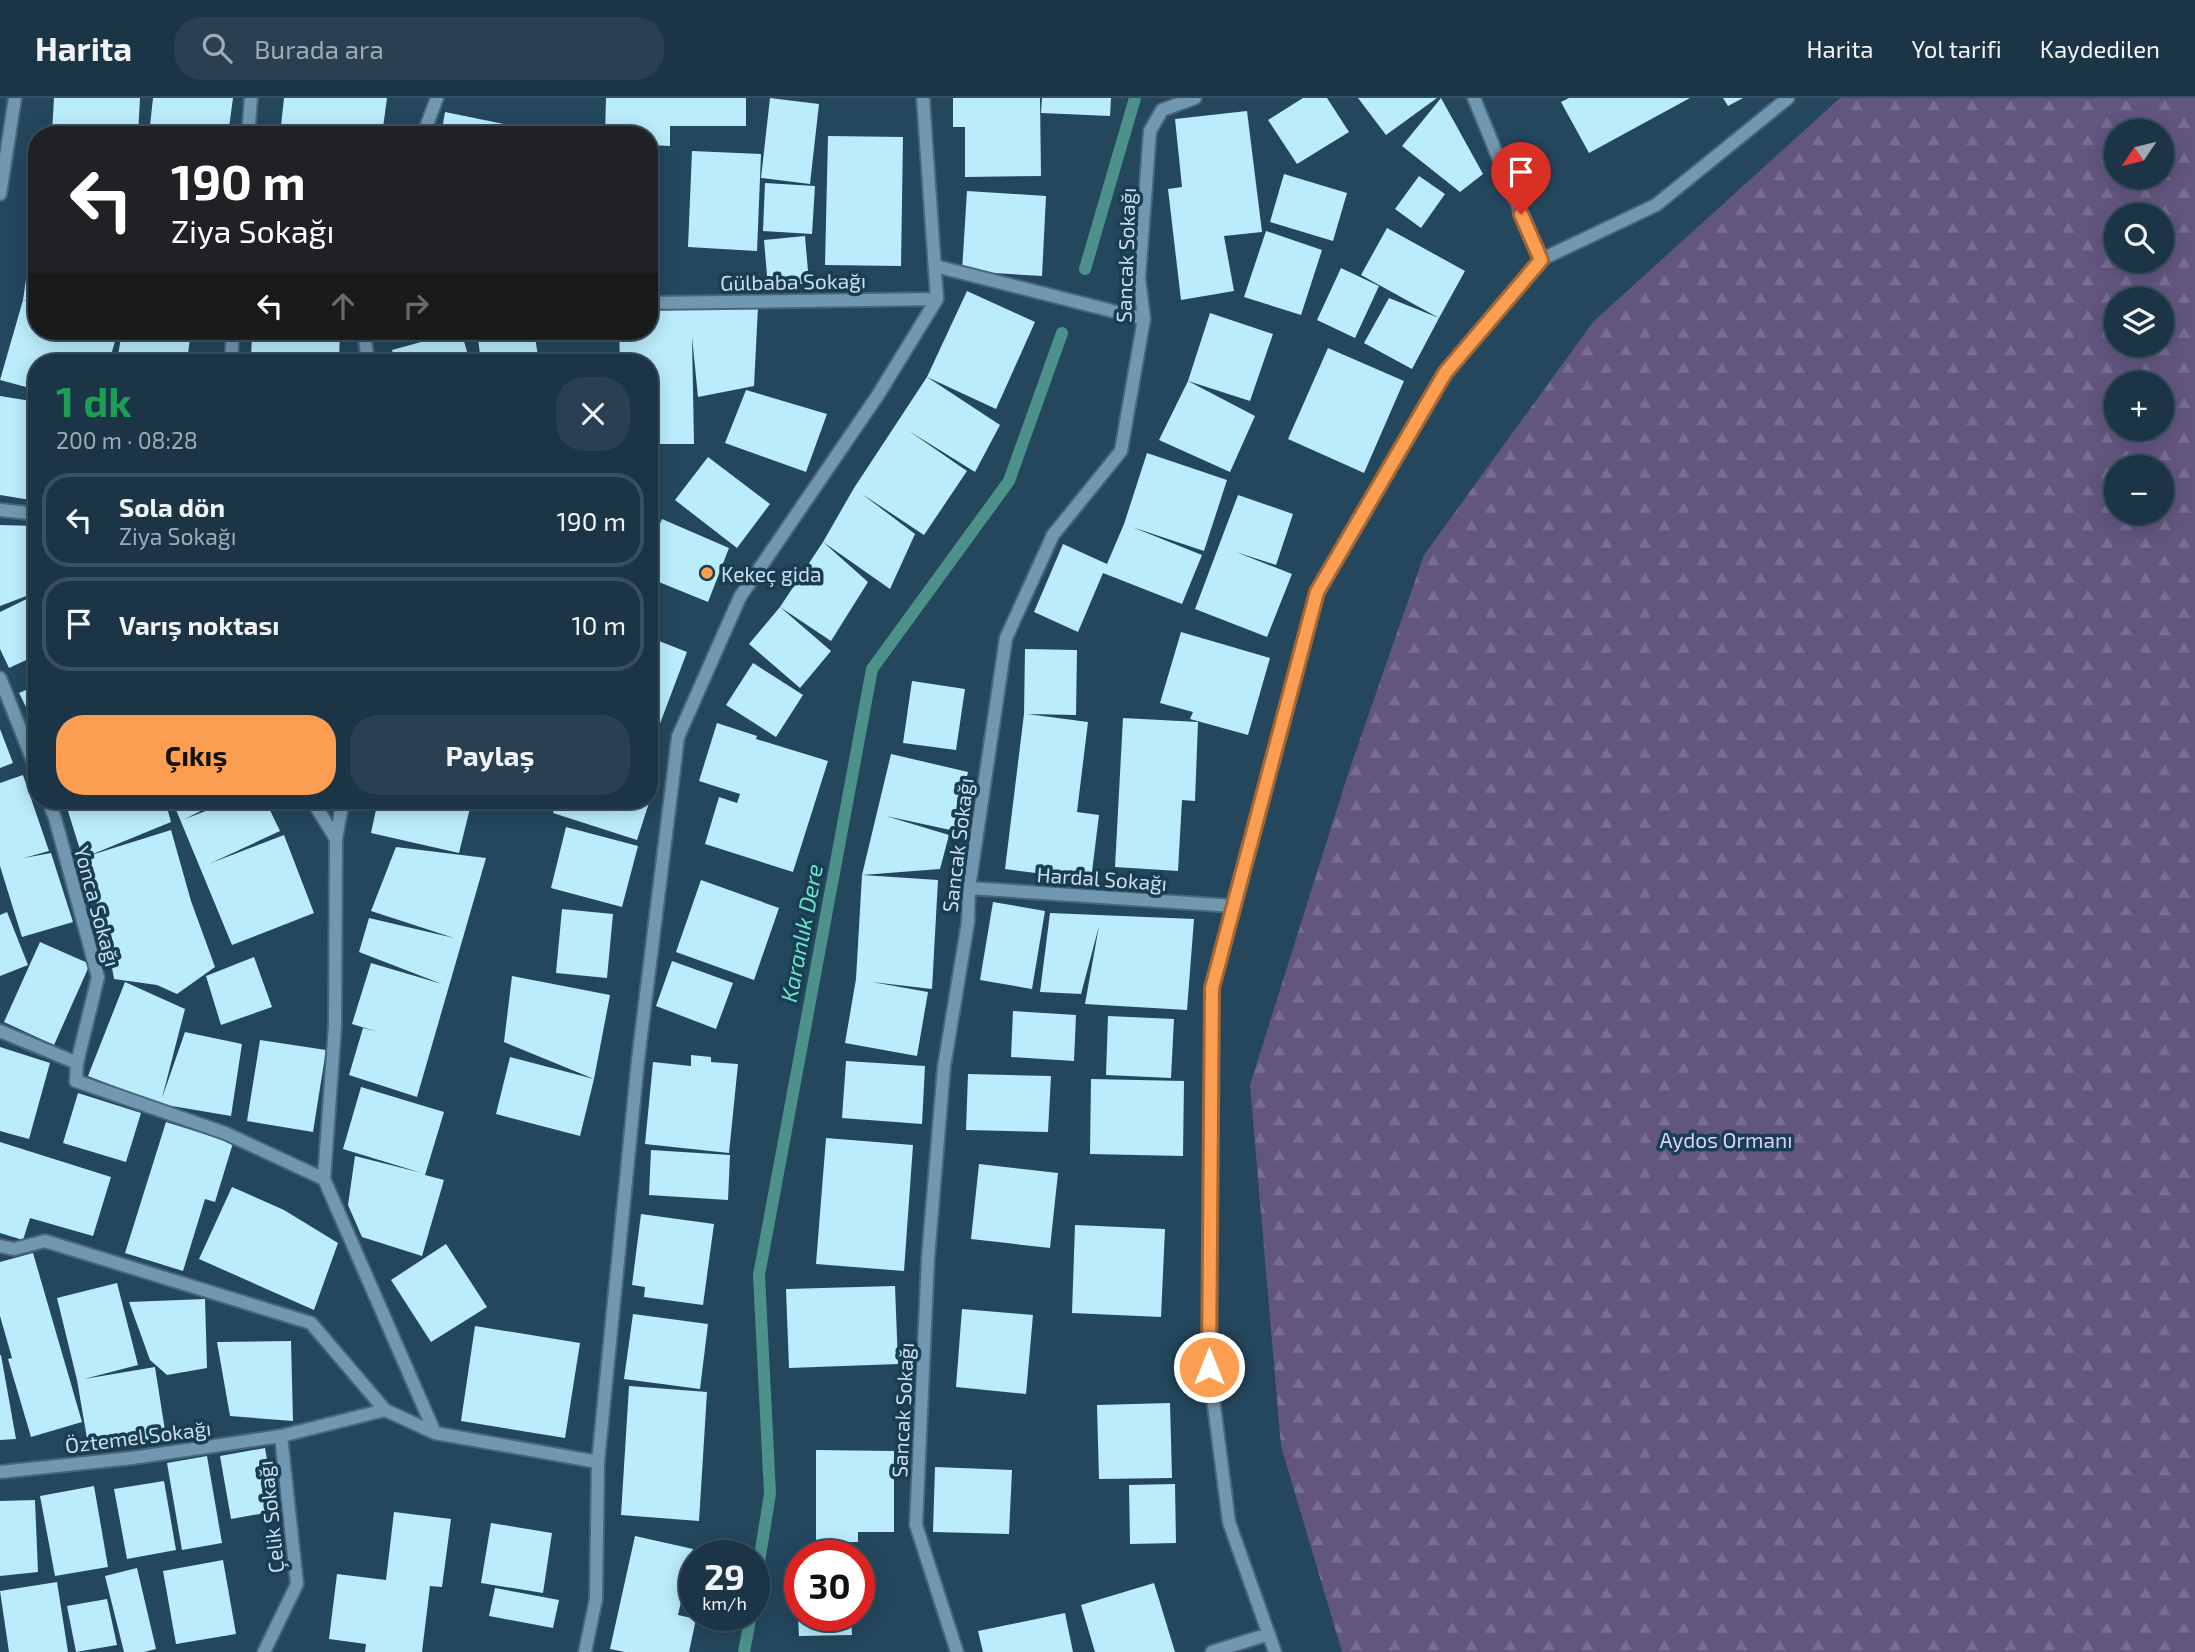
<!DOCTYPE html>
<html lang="tr">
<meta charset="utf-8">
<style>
:root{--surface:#1b3546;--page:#284051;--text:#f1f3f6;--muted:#a0abb3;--line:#39505f;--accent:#fb9e51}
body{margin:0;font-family:"Exo 2",sans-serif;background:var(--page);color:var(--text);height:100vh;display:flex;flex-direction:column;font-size:26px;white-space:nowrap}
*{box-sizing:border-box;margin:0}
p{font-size:23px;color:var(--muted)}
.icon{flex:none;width:38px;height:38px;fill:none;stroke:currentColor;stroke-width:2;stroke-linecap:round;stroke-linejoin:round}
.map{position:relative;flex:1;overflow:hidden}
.side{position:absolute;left:28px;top:256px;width:630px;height:455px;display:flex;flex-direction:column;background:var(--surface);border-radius:28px;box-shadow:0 4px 18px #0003,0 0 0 2px var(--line)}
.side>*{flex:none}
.banner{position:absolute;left:28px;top:28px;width:630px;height:214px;border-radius:28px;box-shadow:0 4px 18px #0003,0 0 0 2px var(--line);background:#202124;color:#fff;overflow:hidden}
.needle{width:46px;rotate:235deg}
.buttons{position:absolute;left:2104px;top:21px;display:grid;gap:14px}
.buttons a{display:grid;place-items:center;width:70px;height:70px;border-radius:50%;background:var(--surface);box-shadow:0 4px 18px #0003,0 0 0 2px var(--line);font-size:35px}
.speed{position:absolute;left:679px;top:1442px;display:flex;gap:14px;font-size:35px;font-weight:700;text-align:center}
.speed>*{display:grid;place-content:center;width:91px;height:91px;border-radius:50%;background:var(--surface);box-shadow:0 4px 18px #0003,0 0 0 2px var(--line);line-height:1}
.speed small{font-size:18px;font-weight:400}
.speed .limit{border:10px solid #d22;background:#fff;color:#111}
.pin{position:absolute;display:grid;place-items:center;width:60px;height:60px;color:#fff;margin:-72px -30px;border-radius:50% 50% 50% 0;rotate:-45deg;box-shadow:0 0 7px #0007}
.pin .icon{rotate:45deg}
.me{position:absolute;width:77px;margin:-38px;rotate:0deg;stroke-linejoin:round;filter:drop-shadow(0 0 5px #0008)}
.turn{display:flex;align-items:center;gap:24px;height:147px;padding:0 28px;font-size:32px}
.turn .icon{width:91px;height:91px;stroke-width:2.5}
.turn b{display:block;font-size:49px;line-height:60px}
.lanes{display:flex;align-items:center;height:66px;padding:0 28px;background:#0003;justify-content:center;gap:35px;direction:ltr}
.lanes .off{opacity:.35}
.round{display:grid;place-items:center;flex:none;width:74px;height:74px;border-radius:28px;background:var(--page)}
.summary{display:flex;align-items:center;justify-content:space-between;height:119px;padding:0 28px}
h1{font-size:42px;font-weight:700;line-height:52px;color:#1e9e55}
.button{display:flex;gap:14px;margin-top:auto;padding:14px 28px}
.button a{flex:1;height:80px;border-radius:28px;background:var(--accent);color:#111;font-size:28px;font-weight:700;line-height:80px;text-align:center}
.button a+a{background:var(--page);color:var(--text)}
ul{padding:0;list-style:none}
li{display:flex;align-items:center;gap:21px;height:94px;margin:0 14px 10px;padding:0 14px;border:4px solid var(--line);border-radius:28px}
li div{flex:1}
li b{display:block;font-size:26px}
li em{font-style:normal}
header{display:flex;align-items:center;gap:42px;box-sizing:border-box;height:98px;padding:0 35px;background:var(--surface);border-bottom:2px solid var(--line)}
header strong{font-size:33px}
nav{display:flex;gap:38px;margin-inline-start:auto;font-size:24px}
.search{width:490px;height:63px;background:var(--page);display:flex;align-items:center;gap:18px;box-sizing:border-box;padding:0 24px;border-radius:28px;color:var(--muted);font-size:26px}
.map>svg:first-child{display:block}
.forest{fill:url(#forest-firs);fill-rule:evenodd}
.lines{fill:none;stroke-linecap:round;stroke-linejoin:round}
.stream{stroke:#4c928b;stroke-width:12}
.building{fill:#baecfb}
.minor-casing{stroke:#476678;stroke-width:16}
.minor{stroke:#7297b0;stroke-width:12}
.route-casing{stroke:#a36735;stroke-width:18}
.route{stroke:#fb9e51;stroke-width:12}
.poi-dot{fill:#fb9e51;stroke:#193d52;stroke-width:2.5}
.labels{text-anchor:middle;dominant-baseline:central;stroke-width:7;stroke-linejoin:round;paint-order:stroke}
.street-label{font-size:21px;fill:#ccdfed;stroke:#193d52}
.poi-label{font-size:21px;fill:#ccdfed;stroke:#193d52;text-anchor:start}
.park-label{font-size:21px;fill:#dbd2f3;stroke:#193d52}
.water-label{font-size:23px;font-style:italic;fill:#6be3ca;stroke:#193d52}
</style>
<header>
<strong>Harita</strong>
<div class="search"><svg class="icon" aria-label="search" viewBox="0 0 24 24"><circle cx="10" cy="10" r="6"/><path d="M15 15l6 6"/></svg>Burada ara</div>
<nav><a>Harita</a><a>Yol tarifi</a><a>Kaydedilen</a></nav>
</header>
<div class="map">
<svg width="2195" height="1554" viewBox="0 0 2195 1554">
<defs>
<pattern id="forest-firs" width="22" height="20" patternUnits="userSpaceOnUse" patternTransform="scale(1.75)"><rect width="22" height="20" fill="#62567f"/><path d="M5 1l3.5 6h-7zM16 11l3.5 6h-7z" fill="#776e91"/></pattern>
</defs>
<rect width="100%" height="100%" fill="#24475d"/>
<!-- forest -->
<path class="forest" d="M1840,0h355v1554h-853l-61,-206 -31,-361 98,-311 76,-219 169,-233zM2116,33h45v46h-45zM2161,117v46h-45v-46zM2161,201v46h-45v-46zM2116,285h45v46h-45zM2116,369h45v46h-45z"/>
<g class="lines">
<!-- stream -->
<path class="stream" d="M1085,171l50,-171
M754,1495l16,-99 -11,-219 113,-606 137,-188 53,-148
M744,1554l7,-37"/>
</g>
<!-- building -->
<path class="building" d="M54,0h86l-2,37 -86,-2z
M153,0h80l-5,37h-79z
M284,0h103l-5,37h-55l-37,-5 13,5h-23z
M606,0h140v28h-76v20l-21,-1v-10h-44z
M770,0l49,6 -9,80 -49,-6z
M953,0h87l1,78 -76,1v-50h-12z
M1042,0h69l-1,18 -69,-3z
M1303,0h24l22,34 -52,32 -29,-44z
M1358,0h79l-51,37z
M1441,0l42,76 -23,18 -58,-46z
M1569,0h121l-101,55 -28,-51z
M1723,0h20l-15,8z
M1247,13l15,121 -38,4 10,55 -53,9 -13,-111 14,-2 -7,-68z
M445,14l88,18 -1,5h-91z
M828,38l75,1 -2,129 -76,-1z
M692,53l69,3 -4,97 -69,-4z
M1284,76l63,19 -14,48 -63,-19z
M1419,78l26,18 -24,34 -26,-19z
M765,85l50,3 -3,48 -49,-3z
M967,93l79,5 -4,80 -80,-5z
M35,94h2v110l-14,-2 12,-81h-2z
M1387,130l78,43 -26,47 -78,-43z
M1266,133l56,19 -21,65 -57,-18z
M805,138l4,47 -41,4 -4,-47z
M1341,170l38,18 -24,52 -38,-18z
M967,193l68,31 -39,87 -69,-32 73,48 -25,47 -66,-41 58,40 -43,64 -62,-41 53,40 -25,55 -67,-47 31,-54 73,-111z
M1389,200l50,20 -27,51 -48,-26z
M23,202l14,4v27h81l-9,31h-72v28l-37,-10z
M649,208l109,1 -4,79 -56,11 -6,-60 2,107h-45v-82h-29l-1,-31h30z
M1210,215l63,21 -23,67 -62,-20 67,35 -25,56 -71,-32 29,-59z
M122,233h20l48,7 -3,24h-70z
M157,233h44l-1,6 -43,-4z
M252,233h88l-1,31h-88z
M461,233l9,31h-75l-3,-12z
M477,233h57l5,31h-58z
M1328,250l76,33 -40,92 -76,-34z
M746,292l81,24 -21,58 -81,-29z
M0,298l37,6v99l-37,-6z
M1147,355l80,27 -23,71 -72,-24 70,28 -20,49 -79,-31 -25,59 -44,-20 29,-68 44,20 17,-40z
M708,359l62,47 -33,44 -62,-48z
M1238,397l55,19 -17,51 -40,-13 56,22 -25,63 -72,-28z
M662,421l67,29 -21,54 -59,-24v-28z
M0,427l37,1v66l-37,14z
M823,444l45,40 -37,59 -51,-34 51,44 -31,37 -51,-44 31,-37z
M37,496v61l-28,13 -9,-19v-37z
M1181,534l89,26 -22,77 -58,-16 3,-7 -33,-9z
M649,539l38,15 -37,98 -1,-34 11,4 -11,-7z
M1025,551l52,1 -1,65 -49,-1 61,8 -11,90 22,3 -8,65 -86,-11 19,-155z
M753,565l50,32 -27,42 -50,-32z
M912,583l53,8 -9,61 -53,-7z
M37,587v44l-18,-36z
M1123,620l75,4 -3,79 -13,-1 -4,71 -63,-4z
M717,625l40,13 -1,3 72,22 -35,111 -88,-28 14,-47 18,6 3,-9 -41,-13z
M0,631l13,34 -13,5z
M891,656l77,18 -13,59 -69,-15 63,19 -9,34 -78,6z
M23,677l26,76 -25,7 27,-5 22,69 -51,15 -22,-71v-83z
M649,681l7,2 -19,59 -84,-27 4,-13h92z
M94,702h71l6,22 -83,34 83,-26 20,71 24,66 -38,27 -20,-9 -43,-6 -8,-46 -39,-125z
M172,702h50l-37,19 49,-19h31l15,31 -69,32 73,-28 30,78 -82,32z
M378,702h94l-13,53 -88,-20z
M566,729l72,19 -16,61 -71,-19z
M396,749l90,11 -69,239 -68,-22 14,-47 15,4 -26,-8 19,-61 71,21 -83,-32 10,-34 85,20 -83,-27z
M862,777l76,5 -6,109 -60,-7 56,10 -11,64 -72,-13 11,-64z
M701,782l78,28 -25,72 -78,-28z
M993,804l52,9 -13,78 -52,-9z
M562,811l51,5 -6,64 -51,-5z
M7,814l21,53 -28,11v-61z
M1050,815l144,6 -7,91 -102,-6 14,-78 -18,68 -41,-2z
M40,844l50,22 -36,81 -50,-23z
M254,859l18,50 -51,18 -15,-49z
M672,863l61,22 -17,46 -60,-23z
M512,878l98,19 -16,84 -14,57 -84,-22 14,-57 84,22 -90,-37z
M125,884l60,27 -23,89 23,-66 57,12 -11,72 -71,-12 -72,-28z
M1013,913l63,4 -2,46 -63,-4z
M1108,918l66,3 -3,59 -65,-3z
M260,942l66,10 -13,82 -66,-11z
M0,949l50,16 -21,76 -29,-8z
M691,957l20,2v5l27,2 -9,89 -84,-9 8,-82 38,4z
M846,963l79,5 -3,58 -80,-6z
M968,976l83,2 -3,56 -82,-2z
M1091,981l93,2 -1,75 -93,-2z
M361,989l83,25 -19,63 19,5 -22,76 -60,-19 -14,-32 7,-49 67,17 -79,-24z
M78,995l63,20 -15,49 -63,-19z
M166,1024l67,21 -18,59 -10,-3 -22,72 -58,-18z
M826,1040l87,7 -9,126 -88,-7z
M0,1044l111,35 -18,59 -63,-18 -7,22 -23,-7z
M651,1052l79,5 -2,45 -79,-5z
M979,1066l79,9 -8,75 -79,-9z
M232,1089l52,23 54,33 -24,67 -115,-51z
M641,1116l73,10 -11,81 -59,-8 1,-10 -13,-2z
M1075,1127l90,4 -4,88 -89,-4z
M446,1146l41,63 -56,35 -40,-62z
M33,1155l49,169 -51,15 -23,-78 4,-1 -12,-42v-54z
M117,1185l21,82 -54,14 71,-12 11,70 -77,13 -12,-70 -20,-82z
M895,1188l3,78 -109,4 -3,-79z
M205,1201l2,69 -40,7 -17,-15 -21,-58z
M962,1211l71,6 -7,79 -70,-7z
M633,1216l75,10 -8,65 -76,-10z
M475,1228l105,17 -15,95 -104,-17z
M291,1243l2,80 -63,-5 -13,-74z
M0,1257h1l15,84 -16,1z
M629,1288l78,6 -8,129 -78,-6z
M1170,1305l2,75 -73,1 -2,-74z
M265,1350l11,63 -45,8 -11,-63z
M816,1352l78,1v81h-36v10l-42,1z
M207,1358l15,87 -40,7 -15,-87z
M935,1369l77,3 -3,64 -76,-2z
M164,1383l12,69 -49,9 -13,-70z
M1175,1386l1,59 -46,1 -1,-59z
M94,1388l14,81 -53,9 -15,-80z
M35,1402l3,72 -38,4v-75z
M394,1414l57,7 -9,68 -12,-1 -8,66h-57l1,-8 -37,-5 8,-65 49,6z
M491,1425l61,10 -9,60 -62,-10z
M635,1438l58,13 -15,66 18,4 -7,33h-64l-15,-3z
M223,1462l13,74 -60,10 -13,-73z
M137,1470l19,81 -12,3h-20l-19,-76z
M800,1483v20h-2l-1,-19z
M57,1484l11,70h-59l-9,-61z
M1154,1485l21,69h-80l-14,-47z
M495,1490l64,12 -6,28 -64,-12z
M107,1501l10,46 -41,7 -9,-46z
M1065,1515l8,39h-90l-5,-21z
M798,1517h53l1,20 -53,1z"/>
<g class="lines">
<!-- minor casing -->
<g class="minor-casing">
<path id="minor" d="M1474,0l66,162
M248,37l3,-37
M423,37l14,-37
M0,96l15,-96
M935,168l209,53
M649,205l288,-4
M364,233l4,31
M231,264l2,-31
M0,412l37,4
M0,580l37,93
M48,702l7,18 43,159 -21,86
M312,702l24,39
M343,702l-7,39 -1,187 -11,153 111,254
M969,790l264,18
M0,933l77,32 -1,18 149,52 99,46
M0,1148l14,3 31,-8 266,82 74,87 50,23 163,29
M0,1374l132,-14 149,-22
M264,1554l33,-68 -16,-148 104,-26
M585,1554l11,-53 2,-137 40,-402 40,-323 62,-140 138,-202 59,-96 -14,-201
M957,1554l-41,-127 12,-267 16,-191 24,-145 1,-34 37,-250 47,-103 68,-84 23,-132 -5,-41 11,-147 12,-21 33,-12
M1212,1554l57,-18
M1275,1554l-46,-130 -20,-155 3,-379 105,-396 128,-218 95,-114 116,-55 132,-107"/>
</g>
<!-- minor -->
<use href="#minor" class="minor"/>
</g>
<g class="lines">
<!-- route casing -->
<g class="route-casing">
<path id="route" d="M1209,1269l3,-379 105,-396 128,-219 96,-113 -20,-46"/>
</g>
<!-- route -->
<use href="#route" class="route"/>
</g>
<!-- markers -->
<circle class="poi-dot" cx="707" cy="475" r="7"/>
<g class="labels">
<!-- street labels -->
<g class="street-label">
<text transform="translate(1125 157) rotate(-88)">Sancak Sokağı</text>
<text transform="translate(793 183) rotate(-1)">Gülbaba Sokağı</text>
<text transform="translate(957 747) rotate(-83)">Sancak Sokağı</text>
<text transform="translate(1102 780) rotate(4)">Hardal Sokağı</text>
<text transform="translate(98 808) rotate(75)">Yonca Sokağı</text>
<text transform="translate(902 1312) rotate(-87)">Sancak Sokağı</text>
<text transform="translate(138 1338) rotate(-7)">Öztemel Sokağı</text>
<text transform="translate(270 1419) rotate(-96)">Çelik Sokağı</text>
</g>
<!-- poi labels -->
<g class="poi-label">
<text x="721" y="475">Kekeç gida</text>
</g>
<!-- park labels -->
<g class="park-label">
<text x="1726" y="1041">Aydos Ormanı</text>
</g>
<!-- water labels -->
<g class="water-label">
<text transform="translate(801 835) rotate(-79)">Karanlık Dere</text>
</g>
</g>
</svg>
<div class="buttons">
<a><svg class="needle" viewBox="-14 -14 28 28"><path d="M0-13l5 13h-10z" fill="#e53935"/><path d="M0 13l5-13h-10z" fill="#a0abb3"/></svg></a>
<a><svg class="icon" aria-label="search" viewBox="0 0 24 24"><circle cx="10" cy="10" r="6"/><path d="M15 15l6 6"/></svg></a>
<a><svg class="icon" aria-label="layers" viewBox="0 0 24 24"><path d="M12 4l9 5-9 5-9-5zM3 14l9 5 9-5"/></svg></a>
<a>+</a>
<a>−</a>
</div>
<div class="speed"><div>29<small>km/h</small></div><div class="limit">30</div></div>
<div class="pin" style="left:1521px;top:116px;background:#d93025"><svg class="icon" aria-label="arrive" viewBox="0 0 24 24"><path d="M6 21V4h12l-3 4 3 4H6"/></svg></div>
<svg class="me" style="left:1209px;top:1269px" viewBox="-20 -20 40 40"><circle r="17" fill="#fb9e51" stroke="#fff" stroke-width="3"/><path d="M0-11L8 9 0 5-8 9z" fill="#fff"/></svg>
<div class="banner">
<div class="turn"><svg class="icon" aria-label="left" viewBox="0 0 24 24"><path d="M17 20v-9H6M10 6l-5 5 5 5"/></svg><div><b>190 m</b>Ziya Sokağı</div></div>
<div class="lanes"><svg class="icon" aria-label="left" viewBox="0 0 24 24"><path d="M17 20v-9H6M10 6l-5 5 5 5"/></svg><svg class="icon off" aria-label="ahead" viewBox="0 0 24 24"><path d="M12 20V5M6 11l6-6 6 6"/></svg><svg class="icon off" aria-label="right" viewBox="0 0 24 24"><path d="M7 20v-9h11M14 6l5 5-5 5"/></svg></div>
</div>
<section class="side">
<div class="summary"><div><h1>1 dk</h1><p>200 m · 08:28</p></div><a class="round"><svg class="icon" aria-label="close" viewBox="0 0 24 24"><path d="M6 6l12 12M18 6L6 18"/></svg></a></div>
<ul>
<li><svg class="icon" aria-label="left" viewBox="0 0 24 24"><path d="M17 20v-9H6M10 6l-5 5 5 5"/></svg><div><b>Sola dön</b><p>Ziya Sokağı</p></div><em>190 m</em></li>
<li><svg class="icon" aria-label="arrive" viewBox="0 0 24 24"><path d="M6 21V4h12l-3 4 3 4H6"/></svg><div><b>Varış noktası</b></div><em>10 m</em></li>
</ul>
<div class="button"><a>Çıkış</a><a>Paylaş</a></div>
</section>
</div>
